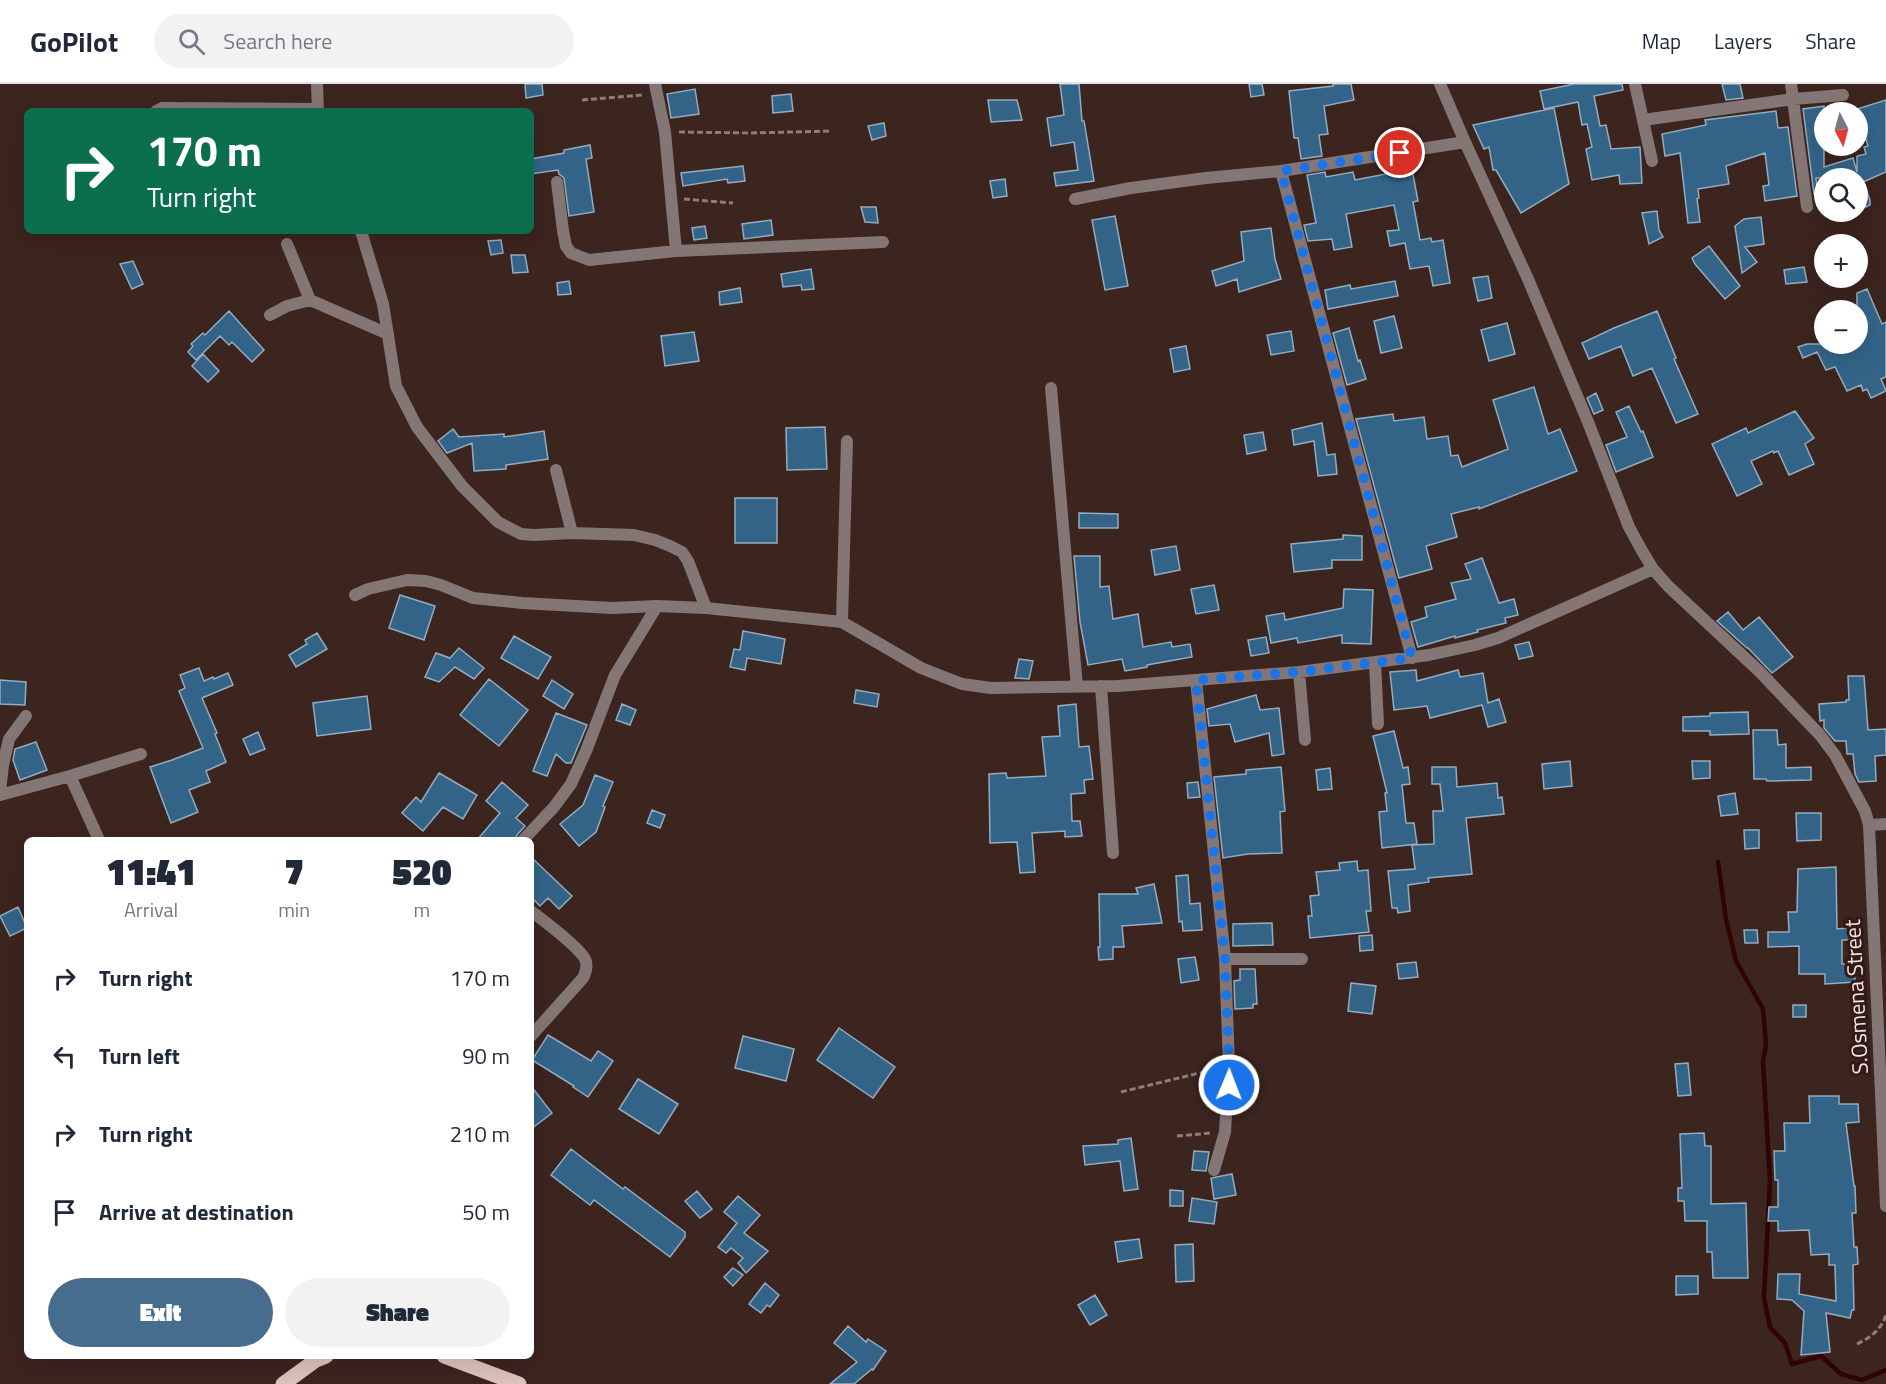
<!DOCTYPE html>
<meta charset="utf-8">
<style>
:root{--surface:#fff;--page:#f2f2f3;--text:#1f2937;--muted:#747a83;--line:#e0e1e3;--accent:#466d8d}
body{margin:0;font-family:"Titillium Web",sans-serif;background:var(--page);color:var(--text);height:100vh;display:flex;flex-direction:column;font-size:22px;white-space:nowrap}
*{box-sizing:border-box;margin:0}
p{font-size:20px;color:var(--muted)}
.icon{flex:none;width:33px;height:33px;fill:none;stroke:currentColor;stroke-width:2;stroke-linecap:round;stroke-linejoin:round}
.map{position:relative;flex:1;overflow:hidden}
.sheet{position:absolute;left:24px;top:753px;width:510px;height:522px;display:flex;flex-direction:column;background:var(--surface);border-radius:9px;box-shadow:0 6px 24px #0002}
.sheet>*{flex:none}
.banner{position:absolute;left:24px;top:24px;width:510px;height:126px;border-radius:9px;box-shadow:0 6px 24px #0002;background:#0b6e4f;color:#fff;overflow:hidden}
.needle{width:39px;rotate:174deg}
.controls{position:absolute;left:1814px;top:18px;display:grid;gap:12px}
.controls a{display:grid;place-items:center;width:54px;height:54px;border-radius:50%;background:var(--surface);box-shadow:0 6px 24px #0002;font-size:30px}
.pin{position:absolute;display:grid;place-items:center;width:51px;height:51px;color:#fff;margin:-26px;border:3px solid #fff;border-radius:50%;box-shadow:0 2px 6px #0007}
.me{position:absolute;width:66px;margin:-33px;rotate:1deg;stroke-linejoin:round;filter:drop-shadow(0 0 4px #0008)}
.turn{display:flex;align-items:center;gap:21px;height:126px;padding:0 24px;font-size:27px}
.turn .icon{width:78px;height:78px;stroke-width:2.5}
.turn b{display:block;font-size:42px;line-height:51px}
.eta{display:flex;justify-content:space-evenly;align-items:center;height:102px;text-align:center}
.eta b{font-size:36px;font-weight:800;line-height:42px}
.action{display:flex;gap:12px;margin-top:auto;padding:12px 24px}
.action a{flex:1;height:69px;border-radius:36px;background:var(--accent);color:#fff;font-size:24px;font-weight:800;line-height:69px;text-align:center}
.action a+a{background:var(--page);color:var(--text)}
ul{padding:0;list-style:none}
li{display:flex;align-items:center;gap:18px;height:78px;padding:0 24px}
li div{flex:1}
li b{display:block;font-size:22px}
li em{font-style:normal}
header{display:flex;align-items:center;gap:36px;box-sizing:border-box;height:84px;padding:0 30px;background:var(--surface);border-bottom:2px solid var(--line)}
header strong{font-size:28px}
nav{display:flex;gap:33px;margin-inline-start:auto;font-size:21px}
.search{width:420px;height:54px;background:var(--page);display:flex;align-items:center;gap:15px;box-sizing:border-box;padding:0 21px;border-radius:33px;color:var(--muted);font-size:22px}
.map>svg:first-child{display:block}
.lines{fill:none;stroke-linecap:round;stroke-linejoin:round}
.stream{stroke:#320200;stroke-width:4.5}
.building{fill:#336488;stroke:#94acbf;stroke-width:1.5}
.path{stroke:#917c78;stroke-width:3;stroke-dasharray:6 3;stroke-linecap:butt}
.street{stroke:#847674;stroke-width:12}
.primary{stroke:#dec2bc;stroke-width:15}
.route{stroke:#1a73e8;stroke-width:10;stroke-dasharray:0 18}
.labels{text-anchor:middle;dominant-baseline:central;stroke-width:6;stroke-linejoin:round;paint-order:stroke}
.street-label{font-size:22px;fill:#f5e4e0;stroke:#321a16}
</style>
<header>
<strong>GoPilot</strong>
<div class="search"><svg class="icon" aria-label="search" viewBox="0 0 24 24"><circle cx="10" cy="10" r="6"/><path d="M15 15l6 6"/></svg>Search here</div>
<nav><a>Map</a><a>Layers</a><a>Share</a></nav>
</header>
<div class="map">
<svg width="1886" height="1300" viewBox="0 0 1886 1300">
<rect width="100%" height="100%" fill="#3c241f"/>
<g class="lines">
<!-- stream -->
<path class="stream" d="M1718,778l8,57 10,42 27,48 3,35 -3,17 7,120 -6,117 6,29 15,16 7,21 29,-8 20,18 21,6 24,-10"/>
</g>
<!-- building -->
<path class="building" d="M525,0h17l1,11 -17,3z
M1060,0h19l3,37h2l10,60 -38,5 -2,-13 24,-3 -4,-28 -23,4 -4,-28 17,-3z
M1249,0h13l2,11 -13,2z
M1333,0h18l3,16 -30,6 4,28 -9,1 3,21 -21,3 -3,-21h-4l-5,-47 44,-5z
M1574,0h48l1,6 -29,6 6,30 6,-1 5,24 29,-2 2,36 -22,1 -1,-9 -27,5 -6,-31 6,-2 -5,-23 -5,1 -4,-23 -34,7 -4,-18z
M1722,0h18l3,14 -17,2z
M695,5l4,25 -28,4 -4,-24z
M791,10l2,17 -20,2 -1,-17z
M988,16h29l5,20 -31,2z
M1886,16v72l-23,10 7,18v5l-13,6v-33h-41l2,16h-4l-11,-85 21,-3v61l29,-9 4,14v-16l9,-2 -2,-7 4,-1 -7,-24 -4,1v-14z
M1554,24l15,76 -48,29 -25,-43h-3l-4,-23 -5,2 -11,-24z
M1776,27l2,17 10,-1 9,69 -32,5 -2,-15 6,-1 -4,-32 -39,13 3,18 -31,5 1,9 -2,1 3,23 -12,1 -8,-70 -15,3 -3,-22 44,-9 -1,-5z
M884,39l2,13 -14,4 -4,-14z
M590,61l2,13 -6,1 8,53 -25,4 -5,-38 -5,-4 -1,-4 -27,4v-15l33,-6v-3z
M743,82l2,15 -17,2 -1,-4 -44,7 -2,-13z
M1412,85l6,32 -5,1 7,38 11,-2 1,4 11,-2 7,43 -17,3 -4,-20 -19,3 -5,-26 -15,3 -3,-15 12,-1 -5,-25 -48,9 6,33 -18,3 -2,-11 -24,2 -4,-16 12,-2 -9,-48 18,-3 1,5 27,-5 2,8z
M1005,95l2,17 -14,2 -3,-17z
M861,123h15l2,16 -13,-1z
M1657,127l2,19 4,7 -14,7 -7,-31z
M1115,132l13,70 -23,4 -13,-70z
M1761,133l3,27 -19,3 12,15 -15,11 -7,-47 9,-7z
M771,136l2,15 -29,4 -2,-15z
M705,142l2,12 -13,2 -2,-12z
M1271,144l4,31 6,20 -42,13 -2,-13 -21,7 -4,-15 32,-10 -3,-29z
M501,156l2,13 -12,2 -3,-14z
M1709,162l31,40 -15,13 -30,-35 -3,-6z
M511,171h14l3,17 -15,1z
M133,177l10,23 -11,5 -12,-25z
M1804,183l3,15 -21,2 -2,-14z
M811,185l3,20 -12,1 -1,-5 -18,2 -2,-13z
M1488,192l4,22 -14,3 -5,-23z
M569,197l2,13 -13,1 -1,-12z
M1395,197l3,15 -70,13 -3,-19 25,-5 1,4z
M740,204l2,14 -22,3 -1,-13z
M1867,205l15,35 4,-2v55l-5,2 5,12 -15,7 -4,-9 -4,2 -2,-6 -14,6 -12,-24 -9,3 -9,-18 -14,6 -5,-11 9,-3h50v-51z
M229,227l35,39 -12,12 -20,-20 -3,3 -9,-9 -24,24 -8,-8 5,-6 -2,-2 12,-11 2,2z
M1657,227l19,47 -2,1 24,55 -22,9 -24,-55 -19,8 -12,-30 -32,13 -7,-16 32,-15z
M1394,232l8,32 -21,5 -7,-32z
M1507,239l8,31 -26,7 -8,-31z
M1349,244l9,33 2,-1 6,19 -19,6 -14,-52z
M1291,247l3,20 -23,4 -4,-20z
M694,248l5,29 -34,5 -4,-30z
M1186,262l4,23 -16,3 -4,-23z
M203,270l16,17 -11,11 -16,-16z
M1534,303l14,47 12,-5 17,42 -98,38v-2l-28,7 6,23 -31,9 6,23 -33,9 -43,-159 37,-5 1,7 30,-4 3,22 21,-3 3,20 7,-1 4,12 46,-18 -15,-49z
M1596,309l7,17 -9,4 -7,-16z
M1629,322l12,26 2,-1 10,26 -37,15 -10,-27 21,-8 -11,-25z
M1795,327l19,27 -9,6 9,20 -25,11 -11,-24 -4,2 -1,-2 -22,10 11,23 -25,12 -25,-52 34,-16 2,5z
M1322,339l5,32 8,-1 2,20 -19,2 -4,-35 -20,4 -2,-15z
M825,343l2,42 -40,1 -1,-42z
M453,345l6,8 45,-3v3l40,-6 4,28 -42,6v4l-32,2 -2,-28 -25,10 -9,-12z
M1263,348l3,18 -19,4 -3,-19z
M735,414h42v45h-42z
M1079,429l39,1v14h-39z
M1343,451l19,1v24h-30v8l-38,4 -3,-28 52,-5z
M1176,462l4,24 -25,5 -4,-25z
M1074,472h26v31l9,-1 4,33 25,-5 5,33 28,-5 1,5 18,-3 2,13 -45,8v2l-22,4 -3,-12 -34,6 -8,-43z
M1482,474l17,45 15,-4 4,16 -13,3 1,5 -29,7 1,2 -23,6v-2l-37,11 -7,-25 16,-5 -2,-10 31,-8 -5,-16 20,-4 -6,-15z
M1214,501l5,25 -23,4 -5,-25z
M1344,505l29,1 -2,54 -29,-1v-8l-44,8 -1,-5 -26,5 -5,-27 18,-3 1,7 58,-12z
M400,511l35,11 -11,34 -35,-12z
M1728,528l15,18 16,-13 34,40 -21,16 -24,-25h-1l-30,-27z
M743,547l42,8 -4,25 -34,-6 -2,12 -15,-3 4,-18 6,1z
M317,549l10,16 -31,18 -7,-12 18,-11 -2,-4z
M514,552l37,21 -13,22 -37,-21z
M1266,553l3,16 -18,3 -3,-16z
M1529,558l4,14 -14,3 -4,-14z
M459,564l25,20 -10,11 -19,-12 -16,15 -14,-5 11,-24 14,5z
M1019,575l14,2 -4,18 -14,-1z
M199,584l5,13 9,-4 1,2 14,-6 5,12 -31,13 15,35 -2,1 11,28 -20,9 4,11 -21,8 9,22 -27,11 -21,-56 22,-7 31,-12 -24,-57 6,-3 -5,-13z
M1416,586l1,11 41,-11 2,7 23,-4 5,30 11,-4 7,23 -18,5 -6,-22 -52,13 -3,-12 -33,4 -4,-38z
M1848,592h16l4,54 18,-1v26l-11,1 1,25 -17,1 -4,-8 -2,-20h-6l-1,-13h-11l-11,-13v-8l-4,1 -1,-17 27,-2v-2h3z
M489,595l39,31 -29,36 -39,-31z
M0,596l26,2 -1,23 -25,-1z
M552,596l21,14 -9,15 -21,-13z
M856,606l23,4 -2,13 -23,-4z
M1256,611l4,15 19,-2 5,46 -12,2 -3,-23 -34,9 -5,-18 -21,2 -2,-17z
M367,612l4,33 -54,7 -4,-33z
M622,620l14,6 -6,15 -14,-5z
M1076,620l3,43 10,-1 4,33 -9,1 1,13 -14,1 1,27h8l2,15 -17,1v-6l-33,2 3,39 -15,1 -3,-31 -27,1 -1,-69 17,-1 1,5 39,-2 -4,-39 18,-1 -2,-30z
M1748,628l1,22 -39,1v-4h-27v-14l27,-1v-3z
M556,629l31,12 -16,38h-5l-10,-9 -9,22 -14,-5z
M1753,646h24l1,15 8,-1v24l25,-1v13l-44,1 -1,-2h-12z
M1394,647l9,37 5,-1 2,17 -8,1 4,38h8l3,21 -35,4 -3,-36 8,-1 -2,-18h2l-14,-57z
M258,648l7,17 -15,6 -7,-16z
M36,658l11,28 -27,10 -7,-20 2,-11z
M1570,677l2,25 -28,3 -2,-25z
M1692,677h18v17l-17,1z
M1281,683l4,44 -5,1 2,41 -34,1 -25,4 -9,-81 32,-3v-4z
M1432,683h24l1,20 40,-4 1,15 4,-1 2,17 -38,4 6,56 -44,4 1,4 -21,3 2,26 -12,2 -1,-5h-5l-4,-37 27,-2 -3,-24 22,-1 -1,-33h10l-3,-27h-8z
M1330,684l2,21 -14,1 -2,-20z
M439,689l38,22 -14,24 -20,-12 -20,24 -21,-18 14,-16 5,5z
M595,691l18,7 -10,24 2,1 -9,25 -17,14 -19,-22 23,-19z
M502,698l26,23 -12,13 9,8 -8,9 -2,5h-38l23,-27 -14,-12z
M1198,698l2,15 -12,1 -1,-15z
M1735,709l3,21 -17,2 -3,-20z
M652,726l13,5 -5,13 -13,-5z
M1796,729h25v27l-24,1z
M1744,746h15v18l-14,1z
M531,773l41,39 -13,13 -11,-11 -8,8 -9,-9z
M1357,777l1,10 10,-1 3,41h-5l3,21 -59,6 -2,-22h4l-2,-20 9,-1 -3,-23 24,-2 -1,-7z
M1836,783l1,62 20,-2v13h-15v24h12l1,18 -30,2v-10h-26v-28l-31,1v-15h21l-1,-20h9l1,-43z
M1188,791l2,29 10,-1 2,27 -19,1 -1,-10 -3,1 -3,-46z
M1154,800l8,39 -40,3 2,21h-11v12l-14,1 -1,-13h2l-1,-53h39l-2,-6z
M18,823l9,21 -17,8 -10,-20z
M1272,839l1,22 -40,1v-22z
M1744,846h13l1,13h-13z
M1372,851l1,15 -13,1 -1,-15z
M1195,873l4,23 -18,3 -3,-24z
M1416,878l2,15 -19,2 -2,-15z
M1240,885h15l2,35h-4v4l-18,1 -1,-28 6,-1z
M1351,899l25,3 -4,28 -24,-3z
M1793,921h13v12h-13z
M839,944l56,39 -22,31 -56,-38z
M548,951l43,26 7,-10 15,10 -25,36 -15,-10 1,-1 -42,-26z
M743,952l51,13 -8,32 -51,-13z
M1688,979l3,32 -13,1 -3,-32z
M638,995l40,25 -19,30 -40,-25z
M531,1002l21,27 -21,16z
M1809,1012h30v8h19l1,18 -13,1 8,63h1l1,27h-4l2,34h3l1,17 -5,1 1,45h-2l-2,8 -24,-5 4,39 -29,3 3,-44 -12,-11 -15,-1 1,-25h22l-1,20 37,7 -1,-36h-6v-11l-18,1 -2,-25 -31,1v-10h-10l1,-14h9v-27h-3l-1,-29h11l-1,-28h26z
M1704,1049l1,13h6v58l35,-1 2,75h-35l-1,-26h-5v-31h-22l-1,-20h-6v-13h4l-2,-54z
M1131,1054l7,51 -14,2 -4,-30 -35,4 -2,-19 35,-2v-4z
M571,1065l52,40 2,-2 60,45v5l-15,20 -76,-57 -4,5 -39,-30z
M1194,1067l15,1 -3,19 -14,-1z
M1232,1090l4,21 -22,4 -3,-21z
M1170,1106l13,1v15h-13z
M697,1107l15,18 -12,9 -15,-17z
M738,1112l22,19 -16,18 24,18 -22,22 -8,-10 5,-5 -12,-10 -5,5 -8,-6 19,-24 -13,-11z
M1192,1114l25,4 -3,22 -25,-3z
M1139,1155l3,19 -24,4 -3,-20z
M1193,1160l1,37 -18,1 -1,-37z
M733,1184l10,7 -10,11 -9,-9z
M1676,1192h22v18l-22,1z
M765,1199l14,12 -9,12 -3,-2 -6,8 -12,-9z
M1095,1211l12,20 -17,10 -12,-20z
M848,1242l18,16 2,-3 18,12 -13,19 -1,-1 -18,15h-24l27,-22 -23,-19z"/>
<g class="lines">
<!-- path -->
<path class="path" d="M582,16l61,-5
M679,48l72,1 80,-2
M684,115l49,4
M1121,1008l95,-23
M1177,1052l34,-3
M1857,1260c14,-7 24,-14 29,-29"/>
<!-- street -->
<path class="street" d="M317,0l1,27
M655,0l10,48 11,119 207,-9
M1440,0l25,58 63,137 60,143 41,105 12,22 12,20 15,17 91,85 61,64 15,20 30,56 4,14
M1635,0l17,77
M1791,0l16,123
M156,27l6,-3 156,1
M1643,36l150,-21 50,-4
M1281,87l131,487
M557,98l6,49 3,15 5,7 18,7 87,-9
M1075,115l56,-11 75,-10 75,-7 184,-29
M361,147l22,73 13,82 21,41 45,59 36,36 23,12 13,1 38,-2 62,2 21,5 15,6 12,6 6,9 18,47
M287,160l23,56 78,34
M270,231l17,-9 23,-6
M1051,304l26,299
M556,386l16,63
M355,511l13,-6 39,-9 19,1 15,4 32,13 49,5 90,5 45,-2 49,2 136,14 79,46 41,16 29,4 127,-2 181,-14 130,-17 46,-10 23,-7 155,-69
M842,538l5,-181
M1375,578l3,62
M1299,588l6,68
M1196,596l29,279 4,106 -4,67 -11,38
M1101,602l12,167
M70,692l71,-22
M0,707l3,-26 6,-26 17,-23
M0,711l70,-19 29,64
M1886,740l-17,1 17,381
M523,756l31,-33 17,-23 15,-33 29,-76 42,-69
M531,827c13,10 47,35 54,48 3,6 1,13 -2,19l-52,58
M1225,875h77"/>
<!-- primary -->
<path class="primary" d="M444,1272l75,28
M283,1300l33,-24 10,-4"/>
</g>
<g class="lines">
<!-- route -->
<path class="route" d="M1229,1001v-20l-4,-106 -29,-279 103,-8 113,-14 -131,-487 119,-18"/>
</g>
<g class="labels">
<!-- street labels -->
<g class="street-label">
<text transform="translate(1856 913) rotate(-93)">S.Osmena Street</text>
</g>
</g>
</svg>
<div class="controls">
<a><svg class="needle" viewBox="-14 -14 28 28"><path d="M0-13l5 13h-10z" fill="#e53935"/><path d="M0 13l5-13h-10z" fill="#747a83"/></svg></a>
<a><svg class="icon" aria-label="search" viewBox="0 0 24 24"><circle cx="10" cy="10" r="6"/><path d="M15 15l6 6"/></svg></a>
<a>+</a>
<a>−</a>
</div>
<div class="pin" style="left:1400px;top:69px;background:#d93025"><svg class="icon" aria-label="arrive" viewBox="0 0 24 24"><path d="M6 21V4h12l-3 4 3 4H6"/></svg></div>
<svg class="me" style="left:1229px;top:1001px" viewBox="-20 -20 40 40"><circle r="17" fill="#1a73e8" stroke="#fff" stroke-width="3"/><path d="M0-11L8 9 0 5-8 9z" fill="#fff"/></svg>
<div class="banner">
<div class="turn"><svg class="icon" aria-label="right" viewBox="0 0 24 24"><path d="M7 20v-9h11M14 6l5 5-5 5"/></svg><div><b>170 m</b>Turn right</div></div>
</div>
<section class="sheet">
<div class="eta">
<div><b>11:41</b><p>Arrival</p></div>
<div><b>7</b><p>min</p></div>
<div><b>520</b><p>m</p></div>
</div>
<ul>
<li><svg class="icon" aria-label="right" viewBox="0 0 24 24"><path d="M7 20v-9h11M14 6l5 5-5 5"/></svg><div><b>Turn right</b></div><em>170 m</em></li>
<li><svg class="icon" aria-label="left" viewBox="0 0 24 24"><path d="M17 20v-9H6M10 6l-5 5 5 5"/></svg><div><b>Turn left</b></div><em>90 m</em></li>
<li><svg class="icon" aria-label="right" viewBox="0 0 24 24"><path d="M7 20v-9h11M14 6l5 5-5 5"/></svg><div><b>Turn right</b></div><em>210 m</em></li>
<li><svg class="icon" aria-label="arrive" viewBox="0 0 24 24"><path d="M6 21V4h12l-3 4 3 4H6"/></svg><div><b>Arrive at destination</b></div><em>50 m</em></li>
</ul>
<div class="action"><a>Exit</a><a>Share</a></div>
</section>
</div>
